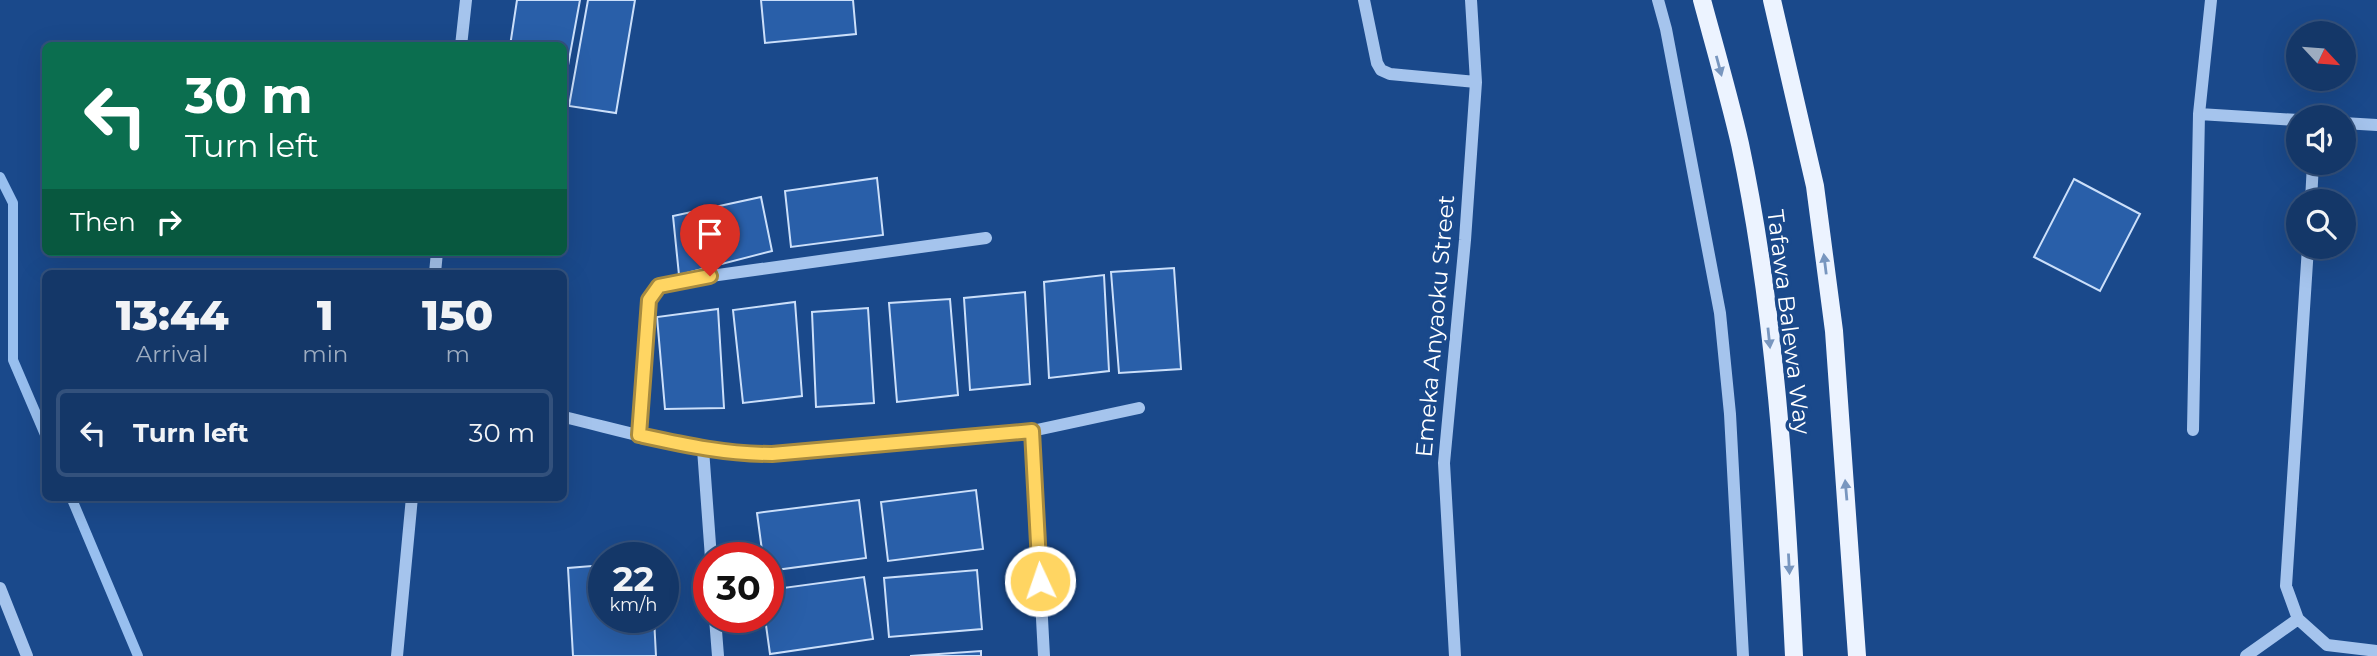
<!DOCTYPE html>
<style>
:root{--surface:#143768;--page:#1d3f6e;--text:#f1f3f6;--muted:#9dacc0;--line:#33517c}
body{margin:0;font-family:Montserrat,sans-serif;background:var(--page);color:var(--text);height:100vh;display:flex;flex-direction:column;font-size:26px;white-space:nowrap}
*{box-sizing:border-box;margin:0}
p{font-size:23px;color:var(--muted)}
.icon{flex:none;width:38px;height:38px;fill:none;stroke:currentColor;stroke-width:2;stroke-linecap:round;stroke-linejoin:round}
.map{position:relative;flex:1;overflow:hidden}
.side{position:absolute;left:42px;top:270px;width:525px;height:231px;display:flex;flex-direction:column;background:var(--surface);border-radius:10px;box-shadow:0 7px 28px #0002,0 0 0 2px var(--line)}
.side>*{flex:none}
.hud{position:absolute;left:42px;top:42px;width:525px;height:214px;border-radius:10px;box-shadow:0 7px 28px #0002,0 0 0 2px var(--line);background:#0b6e4f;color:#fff;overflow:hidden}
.needle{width:46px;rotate:116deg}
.controls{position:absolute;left:2286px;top:21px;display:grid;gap:14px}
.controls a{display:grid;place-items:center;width:70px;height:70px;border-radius:50%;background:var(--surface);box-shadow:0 7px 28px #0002,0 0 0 2px var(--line);font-size:35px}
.speed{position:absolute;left:588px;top:542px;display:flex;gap:14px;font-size:35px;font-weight:700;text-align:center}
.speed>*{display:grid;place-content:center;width:91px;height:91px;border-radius:50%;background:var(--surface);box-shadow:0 7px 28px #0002,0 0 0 2px var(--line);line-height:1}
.speed small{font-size:18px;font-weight:400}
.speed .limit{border:10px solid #d22;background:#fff;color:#111}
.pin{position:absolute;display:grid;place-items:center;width:60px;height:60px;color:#fff;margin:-72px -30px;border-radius:50% 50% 50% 0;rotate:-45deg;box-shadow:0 0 7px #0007}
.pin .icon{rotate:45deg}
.me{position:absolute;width:77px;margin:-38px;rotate:357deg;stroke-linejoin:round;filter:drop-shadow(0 0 5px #0008)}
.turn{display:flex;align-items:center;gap:24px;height:147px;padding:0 28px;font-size:32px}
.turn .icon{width:91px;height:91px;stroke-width:2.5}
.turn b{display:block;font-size:49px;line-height:60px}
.then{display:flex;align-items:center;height:66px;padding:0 28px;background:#0003;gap:14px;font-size:26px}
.eta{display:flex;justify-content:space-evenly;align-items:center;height:119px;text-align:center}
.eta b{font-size:42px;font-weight:800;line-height:49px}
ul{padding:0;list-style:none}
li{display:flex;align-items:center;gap:21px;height:88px;margin:0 14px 10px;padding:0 14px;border:4px solid var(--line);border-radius:10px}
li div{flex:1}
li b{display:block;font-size:26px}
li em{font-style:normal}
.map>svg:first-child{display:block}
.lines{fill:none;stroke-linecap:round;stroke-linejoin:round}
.stream{stroke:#98bfef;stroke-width:10}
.building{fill:#295fa9;stroke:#cbdffa;stroke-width:2}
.minor{stroke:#a5c4ed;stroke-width:12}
.major{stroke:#ecf3ff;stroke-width:18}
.oneway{fill:#7896bf}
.route-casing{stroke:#a68a40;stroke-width:18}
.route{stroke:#ffd562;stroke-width:12}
.labels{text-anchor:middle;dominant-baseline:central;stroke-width:7;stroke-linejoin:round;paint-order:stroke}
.street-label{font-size:23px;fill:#fff;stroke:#1a498b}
</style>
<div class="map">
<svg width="2377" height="656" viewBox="0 0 2377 656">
<rect width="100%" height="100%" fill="#1a498b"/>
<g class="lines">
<!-- stream -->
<path class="stream" d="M0,177l13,26v157l33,77
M71,497l67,159"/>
</g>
<!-- building -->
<path class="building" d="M517,0h63l-16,87v-41h-54z
M588,0h47l-19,113 -47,-7z
M761,0h92l3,34 -91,9z
M877,178l6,57 -92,12 -6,-56z
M2074,179l66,35 -40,77 -66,-34z
M761,197l11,54 -93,24 -6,-59z
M1174,268l7,101 -62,4 -8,-101z
M1104,275l5,96 -60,7 -5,-96z
M1025,292l5,92 -60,6 -6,-92z
M950,299l8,96 -61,7 -8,-99z
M795,302l7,94 -59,7 -10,-93z
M868,308l6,95 -58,4 -4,-95z
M718,309l6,99 -59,1 -8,-92z
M976,490l7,59 -95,12 -7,-59z
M859,500l7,58 -98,13v-13h-5l-6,-45z
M604,565v53h50l2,38h-83l-5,-88z
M977,570l5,59 -93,8 -5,-59z
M864,577l9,62 -103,15 -5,-36h3v-28z
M981,651v5h-71z"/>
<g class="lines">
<!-- minor -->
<path class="minor" d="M1364,0l13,63 4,7 9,4 86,8
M1658,0l8,29 54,284 10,101 13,242
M461,46l5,-46
M2199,114l99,6
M2343,123l34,2
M2311,201l2,-38
M2308,247l-22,339 12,33 29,26 50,6
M435,273l2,-21
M564,417c68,16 137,38 208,37l260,-23 107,-23
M2193,430l6,-316 12,-114
M1032,431l12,225
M639,435l10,-135 10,-14 23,-6 304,-42
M703,449l8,109
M0,588l27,68
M715,618l3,38
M397,656l15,-159
M1455,656l-11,-193 21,-223 11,-158 -5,-82
M2246,656l52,-37"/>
<!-- major -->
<path class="major" d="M1702,0c13,48 27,96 38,144 35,165 46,343 54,512
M1772,0l43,186 19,145 23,325"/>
</g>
<!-- one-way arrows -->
<defs><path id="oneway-solid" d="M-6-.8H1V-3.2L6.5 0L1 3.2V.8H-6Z" transform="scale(1.75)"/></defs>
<g class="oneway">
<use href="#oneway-solid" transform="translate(1719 66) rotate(75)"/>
<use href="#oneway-solid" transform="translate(1825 264) rotate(-97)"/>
<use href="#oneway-solid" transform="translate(1769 338) rotate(84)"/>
<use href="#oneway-solid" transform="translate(1846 490) rotate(-95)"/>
<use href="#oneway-solid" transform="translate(1789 564) rotate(87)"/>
</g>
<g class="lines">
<!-- route casing -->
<g class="route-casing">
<path id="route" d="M710,276l-51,10 -10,14 -10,135c46,10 86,19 133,19l260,-23 8,150"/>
</g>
<!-- route -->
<use href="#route" class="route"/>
</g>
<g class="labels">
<!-- street labels -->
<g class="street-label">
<text transform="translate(1789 322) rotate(83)">Tafawa Balewa Way</text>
<text transform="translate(1435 326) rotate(-85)">Emeka Anyaoku Street</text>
</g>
</g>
</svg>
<div class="controls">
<a><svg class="needle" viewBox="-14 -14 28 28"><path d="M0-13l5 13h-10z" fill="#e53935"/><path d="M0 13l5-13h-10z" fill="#9dacc0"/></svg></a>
<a><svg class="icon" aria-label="sound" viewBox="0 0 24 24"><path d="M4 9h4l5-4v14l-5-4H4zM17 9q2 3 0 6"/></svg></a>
<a><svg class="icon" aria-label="search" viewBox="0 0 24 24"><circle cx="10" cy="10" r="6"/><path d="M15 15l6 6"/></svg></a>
</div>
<div class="speed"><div>22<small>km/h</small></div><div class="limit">30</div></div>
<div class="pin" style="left:710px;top:276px;background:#d93025"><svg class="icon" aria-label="arrive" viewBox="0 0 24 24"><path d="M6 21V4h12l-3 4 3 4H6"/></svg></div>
<svg class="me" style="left:1040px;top:581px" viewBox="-20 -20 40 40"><circle r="17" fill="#ffd562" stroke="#fff" stroke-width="3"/><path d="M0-11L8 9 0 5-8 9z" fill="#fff"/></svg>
<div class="hud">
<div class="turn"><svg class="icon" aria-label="left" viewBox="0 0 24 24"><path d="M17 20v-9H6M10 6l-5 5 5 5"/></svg><div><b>30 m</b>Turn left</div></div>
<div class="then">Then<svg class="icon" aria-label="right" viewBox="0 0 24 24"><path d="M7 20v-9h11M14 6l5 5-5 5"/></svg></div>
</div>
<section class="side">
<div class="eta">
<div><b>13:44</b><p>Arrival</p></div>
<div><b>1</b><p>min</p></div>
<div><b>150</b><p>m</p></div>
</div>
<ul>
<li><svg class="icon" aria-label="left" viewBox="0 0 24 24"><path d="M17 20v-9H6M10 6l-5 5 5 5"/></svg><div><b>Turn left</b></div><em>30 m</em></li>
</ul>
</section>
</div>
